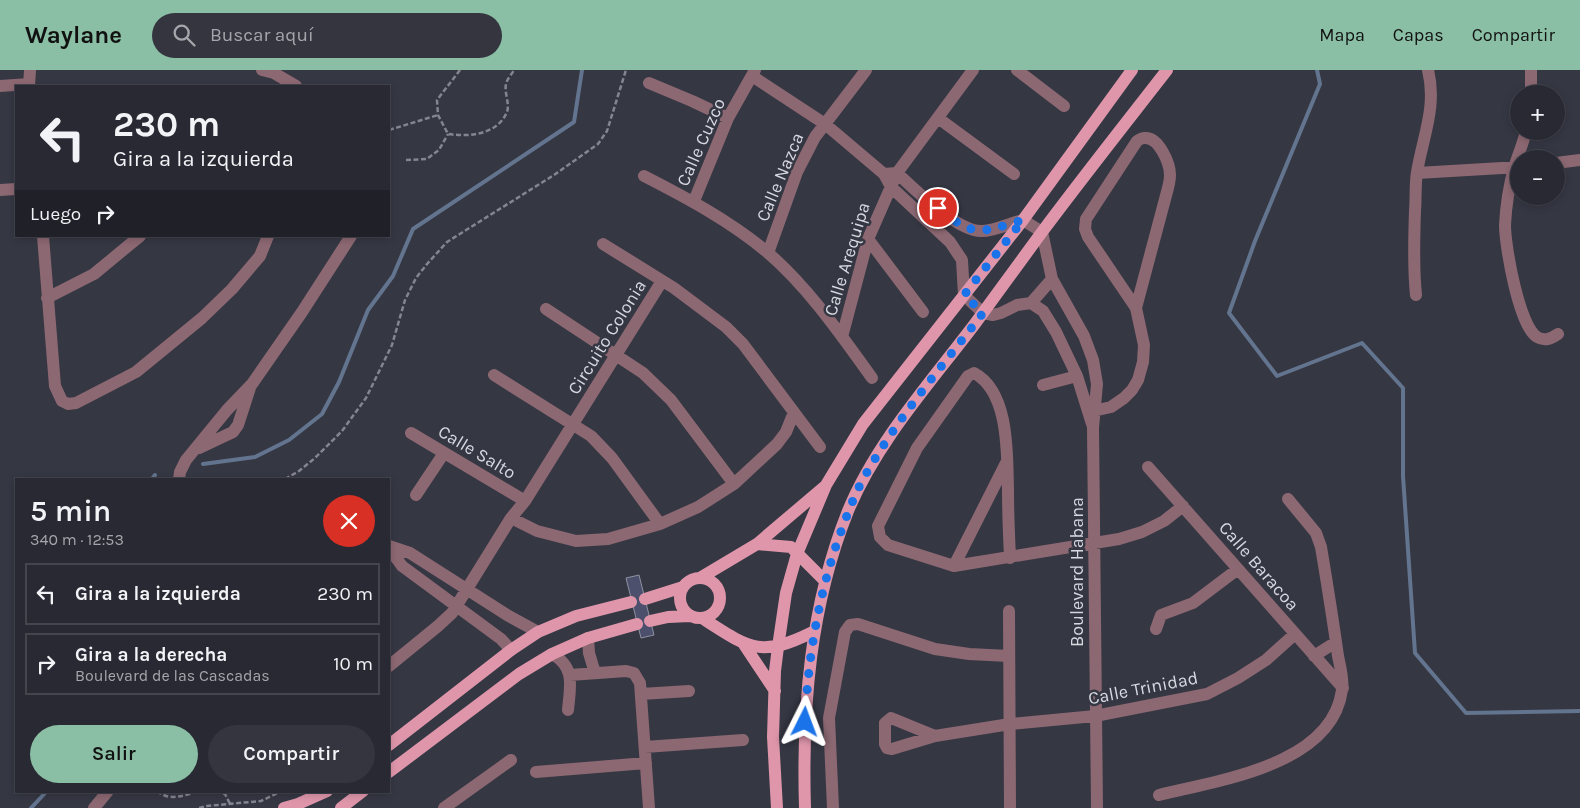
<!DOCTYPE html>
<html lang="es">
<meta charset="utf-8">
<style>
:root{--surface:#282932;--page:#34353e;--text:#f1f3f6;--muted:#a5a6ac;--line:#44454d;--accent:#8abfa5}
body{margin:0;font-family:Karla,sans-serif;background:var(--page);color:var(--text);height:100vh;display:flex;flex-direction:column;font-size:19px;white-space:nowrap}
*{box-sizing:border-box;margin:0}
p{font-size:16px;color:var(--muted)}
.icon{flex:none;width:28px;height:28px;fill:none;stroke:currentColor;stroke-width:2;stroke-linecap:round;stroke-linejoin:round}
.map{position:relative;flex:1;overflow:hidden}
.side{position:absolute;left:15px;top:408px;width:375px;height:315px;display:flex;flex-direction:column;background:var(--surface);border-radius:0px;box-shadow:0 2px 8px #0003,0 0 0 1px var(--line)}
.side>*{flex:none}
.guide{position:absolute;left:15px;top:15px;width:375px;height:152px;border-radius:0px;box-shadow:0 2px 8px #0003,0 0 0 1px var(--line);background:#282932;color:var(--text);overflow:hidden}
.buttons{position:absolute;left:1510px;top:15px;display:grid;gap:10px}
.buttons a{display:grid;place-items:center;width:55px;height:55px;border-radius:50%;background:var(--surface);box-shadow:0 2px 8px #0003,0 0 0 1px var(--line);font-size:25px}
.pin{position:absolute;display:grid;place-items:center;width:42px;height:42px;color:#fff;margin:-21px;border:2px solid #fff;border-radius:50%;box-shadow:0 1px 5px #0007}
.me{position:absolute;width:55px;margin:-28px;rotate:3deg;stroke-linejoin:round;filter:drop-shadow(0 0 4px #0008)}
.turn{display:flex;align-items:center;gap:18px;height:105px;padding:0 15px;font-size:22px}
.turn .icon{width:65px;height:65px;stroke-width:2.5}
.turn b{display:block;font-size:35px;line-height:42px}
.then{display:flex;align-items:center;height:48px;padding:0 15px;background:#0003;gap:10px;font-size:19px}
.round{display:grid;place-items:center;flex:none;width:52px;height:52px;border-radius:26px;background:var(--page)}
.head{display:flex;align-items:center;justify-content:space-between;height:85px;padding:0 15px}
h1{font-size:30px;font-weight:600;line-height:38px}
.primary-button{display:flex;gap:10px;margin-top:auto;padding:10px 15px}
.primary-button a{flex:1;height:58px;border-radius:30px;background:var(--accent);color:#111;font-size:20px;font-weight:600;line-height:58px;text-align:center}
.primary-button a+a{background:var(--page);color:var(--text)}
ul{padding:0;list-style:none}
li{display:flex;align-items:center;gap:15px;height:62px;margin:0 10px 8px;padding:0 5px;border:2px solid var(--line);border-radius:0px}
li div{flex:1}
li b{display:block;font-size:19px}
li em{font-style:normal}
header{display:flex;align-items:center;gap:30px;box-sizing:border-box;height:70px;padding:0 25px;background:var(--accent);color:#111}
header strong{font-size:24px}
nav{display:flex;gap:28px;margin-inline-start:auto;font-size:18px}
.search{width:350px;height:45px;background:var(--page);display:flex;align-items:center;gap:12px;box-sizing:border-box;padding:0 18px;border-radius:28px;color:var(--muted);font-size:19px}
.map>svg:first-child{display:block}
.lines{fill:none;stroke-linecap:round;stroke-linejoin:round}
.stream{stroke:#63748f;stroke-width:4}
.building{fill:#4c506d;stroke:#8f92a1}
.path{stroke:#84858f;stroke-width:2.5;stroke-dasharray:5 2.5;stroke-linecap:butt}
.minor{stroke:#8c6872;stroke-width:12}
.major{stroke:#df96ab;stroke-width:12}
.route{stroke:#1a73e8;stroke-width:9;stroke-dasharray:0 16.2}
.labels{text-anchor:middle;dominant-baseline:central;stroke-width:5;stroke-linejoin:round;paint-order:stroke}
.street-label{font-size:18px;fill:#d7d8e0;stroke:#353743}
</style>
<header>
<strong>Waylane</strong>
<div class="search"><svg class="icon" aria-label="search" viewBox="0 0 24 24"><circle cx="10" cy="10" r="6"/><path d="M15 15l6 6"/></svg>Buscar aquí</div>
<nav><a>Mapa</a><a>Capas</a><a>Compartir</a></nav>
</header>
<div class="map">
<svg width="1580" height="738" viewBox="0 0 1580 738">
<rect width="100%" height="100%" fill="#353743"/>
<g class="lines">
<!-- stream -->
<path class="stream" d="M1317,0l3,14 -65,157 -26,72 48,63 85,-33 41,45v88l12,177 51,60 114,-2
M203,394l52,-7 34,-17 33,-26 17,-32 29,-72 25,-34 20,-47 161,-107 8,-52
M152,409l3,-4
M31,738l16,-17"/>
</g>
<!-- building -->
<path class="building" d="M639,505l15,60 -13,3 -15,-60z"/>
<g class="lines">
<!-- path -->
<path class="path" d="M460,0l-23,30 1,15 10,19c21,3 49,1 59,-22 3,-9 -3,-19 -1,-28 1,-5 6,-10 8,-14
M389,60l49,-15
M406,90l21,-1 12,-9 9,-16
M285,409l14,-8 16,-13 27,-27 24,-33 26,-53 13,-45 11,-22 11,-14 20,-22 107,-67 44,-31 9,-13 19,-61
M157,721c13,11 28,4 43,0
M216,721l9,3 5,10
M199,738l8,-2 54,-5 21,-10"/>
<!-- minor -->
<path class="minor" d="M262,0l12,3 22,13
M1017,0l47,36
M1531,0v24
M752,6l73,48 59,50 7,13 59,55 12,18 2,35 19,18 10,2 8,-2 16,-8 14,-2 12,8 13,21 21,44 15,48
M649,13l43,18 36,17
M0,16l29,-2
M29,16l1,-16
M938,48l76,56
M1526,61c-3,13 -8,24 -12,37 -5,18 -8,38 -9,57 0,21 14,101 32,112 8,5 15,1 21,-3
M1556,93l24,-3
M1417,103l102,-6
M884,104l13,-1c17,16 61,59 85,58 13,0 28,-8 41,-11l19,12 10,47 32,57 9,24 4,24 -4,44 4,380
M644,106c43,22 86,45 123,76 41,35 74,83 105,126
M0,120l16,-1
M694,131l34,-83 27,-48
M43,166l12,150 7,15 6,3 8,-1 60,-31 66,-54 30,-29 28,-33 8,-20
M868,169l55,73
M603,174l71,44 52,39 17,17 77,103
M768,183l29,-81 18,-35 51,-67
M1416,225c-3,-28 -2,-56 -1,-84 1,-13 0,-26 2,-39 6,-36 20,-65 11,-102
M47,228l47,-24 46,-38
M1031,233l21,-24
M546,239l97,64 28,27 63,84
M842,267l26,-98 29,-66 76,-103
M494,305l97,61 21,22 48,66
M1043,315l34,-9
M1089,342l22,-5 13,-9 8,-8 6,-10 5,-18 1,-17 -8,-37 -48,-71 -3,-8 1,-10 51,-78c2,-1 4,-3 7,-3 15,-2 26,26 26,37 0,4 -1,9 -2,13l-32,120
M411,363l114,68
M199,378l34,-16 5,-7 12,-37
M1148,397l195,221
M179,409l1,-7 6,-12 41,-50 25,-26 50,-72 49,-76
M416,425l28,-42
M511,448l26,13 39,10 32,-2 52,-15 38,-17 36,-23 43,-40 9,-12 8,-20
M389,476l21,7 97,62 31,17
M389,478l13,18 99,73 10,11
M1010,488c-1,-22 -2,-45 -2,-67 -1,-35 2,-99 -34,-118l-6,3 -51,72 -39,78 2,11 8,8 66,21 165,-27 23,-7 22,-11 19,-15
M954,496l52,-103
M1009,541l1,197
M1156,559l5,-14 32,-12 45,-34
M588,568l1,15 6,20
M552,584c24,13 18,33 16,56
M1314,586l22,-14
M389,596l49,-40 14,-13 59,-95 14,-17 137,-220
M570,605l56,-4 8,2 6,10 9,125
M641,624l48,-3
M935,666l-44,-18 -6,5v21l2,4 5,1 43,-13 75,-12 85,-8 112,-22 31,-16 28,-18 29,-26
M645,677l98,-7
M536,702l110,-9
M1159,725c61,-15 173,-30 183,-105 2,-10 -2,-24 -4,-34 -5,-36 -11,-73 -17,-109l-5,-14 -28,-34
M94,738l14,-17
M444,738l67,-48
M833,738l-4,-90 16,-86 5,-7 8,-1 77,25 34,5 40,2"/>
<!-- major -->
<path class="major" d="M757,474l67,-57
M700,508l57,-34 34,3 34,34
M680 528a20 20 0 1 1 40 0a20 20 0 1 1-40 0Z
M645,529l38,-12
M702,548c48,31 58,40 111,14
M650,551l18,-4 22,-1
M743,573l32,48
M389,675l122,-95 27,-18 38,-16 55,-14
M389,702l130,-98 33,-20 36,-16 49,-14
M284,738l14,-4 29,-13
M341,738l22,-17
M777,738l-4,-71 2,-66 3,-24 8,-54 11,-39 29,-69 37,-61 160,-204 109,-150
M805,738c-3,-101 5,-202 43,-297 28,-68 82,-128 126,-186 23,-31 45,-62 68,-93 41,-55 83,-108 125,-162"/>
</g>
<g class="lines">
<!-- route -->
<path class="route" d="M805,652c3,-62 12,-119 32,-179 7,-20 14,-40 24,-60 33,-61 80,-115 122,-170l-19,-18 59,-75c-44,13 -48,18 -85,-12"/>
</g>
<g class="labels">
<!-- street labels -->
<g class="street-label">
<text transform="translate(701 72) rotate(-66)">Calle Cuzco</text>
<text transform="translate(780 107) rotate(-67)">Calle Nazca</text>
<text transform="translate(847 189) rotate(-73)">Calle Arequipa</text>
<text transform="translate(607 267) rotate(-58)">Circuito Colonia</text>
<text transform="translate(477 382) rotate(31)">Calle Salto</text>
<text transform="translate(1259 496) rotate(49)">Calle Baracoa</text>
<text transform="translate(1077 502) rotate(-90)">Boulevard Habana</text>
<text transform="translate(1143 618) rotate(-11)">Calle Trinidad</text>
</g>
</g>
</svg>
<div class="buttons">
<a>+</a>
<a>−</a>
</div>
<div class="pin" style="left:938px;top:138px;background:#d93025"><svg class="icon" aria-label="arrive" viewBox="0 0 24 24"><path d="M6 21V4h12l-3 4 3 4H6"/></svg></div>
<svg class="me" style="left:805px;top:652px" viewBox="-20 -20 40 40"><path d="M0-17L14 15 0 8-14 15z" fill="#1a73e8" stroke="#fff" stroke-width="4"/></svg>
<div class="guide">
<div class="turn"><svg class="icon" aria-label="left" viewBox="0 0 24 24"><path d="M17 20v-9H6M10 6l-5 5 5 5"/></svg><div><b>230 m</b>Gira a la izquierda</div></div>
<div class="then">Luego<svg class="icon" aria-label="right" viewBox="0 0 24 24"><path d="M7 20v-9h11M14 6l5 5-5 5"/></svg></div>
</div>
<section class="side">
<div class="head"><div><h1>5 min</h1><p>340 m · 12:53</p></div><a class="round" style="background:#d93025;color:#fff"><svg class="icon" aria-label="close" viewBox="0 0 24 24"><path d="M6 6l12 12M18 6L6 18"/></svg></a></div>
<ul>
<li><svg class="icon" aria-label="left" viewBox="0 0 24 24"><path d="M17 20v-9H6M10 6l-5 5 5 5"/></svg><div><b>Gira a la izquierda</b></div><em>230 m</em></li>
<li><svg class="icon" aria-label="right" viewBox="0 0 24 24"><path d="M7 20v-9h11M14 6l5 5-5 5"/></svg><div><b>Gira a la derecha</b><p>Boulevard de las Cascadas</p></div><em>10 m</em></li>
</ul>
<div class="primary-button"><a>Salir</a><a>Compartir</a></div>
</section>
</div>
